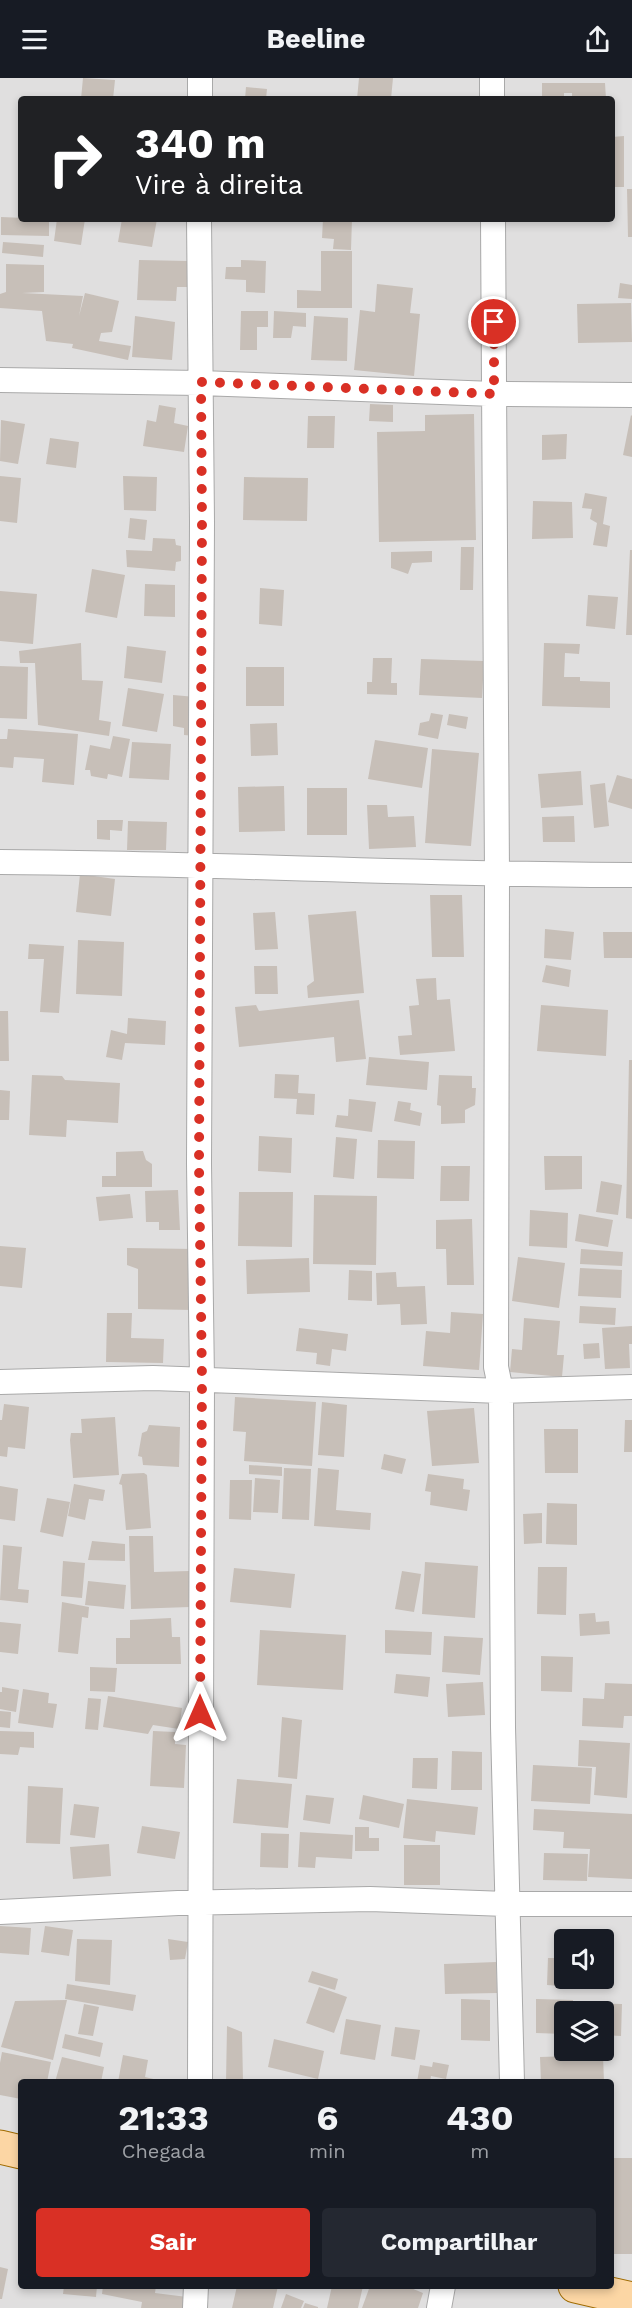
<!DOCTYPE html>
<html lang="pt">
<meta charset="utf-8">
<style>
:root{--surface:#171b24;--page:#242831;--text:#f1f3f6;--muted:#9ea1a6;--accent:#d93025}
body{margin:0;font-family:"Work Sans",sans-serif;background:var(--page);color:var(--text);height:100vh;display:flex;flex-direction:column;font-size:22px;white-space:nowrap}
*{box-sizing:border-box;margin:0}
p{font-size:20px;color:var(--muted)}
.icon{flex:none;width:33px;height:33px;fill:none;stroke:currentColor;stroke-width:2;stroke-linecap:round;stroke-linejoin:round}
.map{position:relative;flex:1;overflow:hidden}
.drawer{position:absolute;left:18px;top:2001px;width:596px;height:210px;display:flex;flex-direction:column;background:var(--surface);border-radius:6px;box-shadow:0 3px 9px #0003}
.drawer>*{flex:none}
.banner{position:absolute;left:18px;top:18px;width:597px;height:126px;border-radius:6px;box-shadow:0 3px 9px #0003;background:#202124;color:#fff;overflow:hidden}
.tools{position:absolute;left:554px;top:1851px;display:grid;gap:12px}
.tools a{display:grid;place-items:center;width:60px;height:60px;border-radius:6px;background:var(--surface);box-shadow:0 3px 9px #0003;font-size:30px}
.pin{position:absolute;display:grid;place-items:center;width:51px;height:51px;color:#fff;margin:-26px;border:3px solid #fff;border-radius:50%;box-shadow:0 2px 6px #0007}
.me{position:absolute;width:66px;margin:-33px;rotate:0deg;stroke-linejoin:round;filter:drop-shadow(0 0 4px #0008)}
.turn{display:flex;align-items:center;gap:21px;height:126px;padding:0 18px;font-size:27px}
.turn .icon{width:78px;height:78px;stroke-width:2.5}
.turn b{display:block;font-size:42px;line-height:51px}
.eta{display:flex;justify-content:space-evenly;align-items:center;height:102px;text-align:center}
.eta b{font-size:36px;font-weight:700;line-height:42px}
.cta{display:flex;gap:12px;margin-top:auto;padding:12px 18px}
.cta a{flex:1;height:69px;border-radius:6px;background:var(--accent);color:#fff;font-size:24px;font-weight:700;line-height:69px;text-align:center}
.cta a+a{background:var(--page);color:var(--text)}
header{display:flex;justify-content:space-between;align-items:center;height:78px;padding:0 18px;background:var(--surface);font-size:27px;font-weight:700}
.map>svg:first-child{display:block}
.residential{fill:#e0dfdf;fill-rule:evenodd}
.building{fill:#c7bfb8}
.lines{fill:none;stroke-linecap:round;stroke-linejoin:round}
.minor-casing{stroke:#a9a9a9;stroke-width:26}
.primary-casing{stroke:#a06b00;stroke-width:35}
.minor{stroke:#fff;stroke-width:24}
.primary{stroke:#fcd6a4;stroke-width:33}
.route{stroke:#d93025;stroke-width:10;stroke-dasharray:0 18}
</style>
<header><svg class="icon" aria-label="menu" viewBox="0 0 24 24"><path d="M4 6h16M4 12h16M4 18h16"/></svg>Beeline<svg class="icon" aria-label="share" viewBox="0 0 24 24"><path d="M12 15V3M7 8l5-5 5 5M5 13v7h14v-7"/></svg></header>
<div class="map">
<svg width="632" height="2230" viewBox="0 0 632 2230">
<rect width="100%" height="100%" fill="#f2efe9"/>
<!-- residential -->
<path class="residential" d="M0,0h632v2230h-632zM21,21h591v120h-591zM564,1862h39v38h-39zM564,1934h39v38h-39zM21,2004h589v204h-589z"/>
<!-- building -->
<path class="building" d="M83,0l32,2 -2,19h-32z
M359,0h34l-2,21h-34z
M542,5h63l1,16h-34v-6h-8v6h-22z
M246,9l21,2 -1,10h-21z
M624,58v51h-12v-50z
M627,111h5v48h-4z
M1,139l48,2v17l-48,-1z
M57,141h28l-4,26 -27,-4z
M122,141h35l-5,28 -34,-5z
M323,141h29l-1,31 -18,-1 1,-10 -12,-1z
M3,164l41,3 -1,12 -41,-4z
M321,173h31v57h-55v-18l24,1z
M139,182l49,1 -1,26h-10l-1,14 -39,-1z
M241,182l25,1 -1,32 -19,-1v-12l-21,-1 1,-12h15z
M6,186l38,1v27l-22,1 61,3 -4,20 6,-23 34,8 -7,31 -11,1 -2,8 32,5 -3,14 -56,-12 1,-4 -27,-3 -4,-30 -42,-3v-14l6,-2z
M620,205l12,2v14l-14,-1z
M377,206l36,4 -3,25 10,1 -6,62 -60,-6 6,-60 15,2z
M631,225l1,39 -54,1 -1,-39z
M241,233h27v16h-11v23h-17z
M274,233l32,2v14l-13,-1 -2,12h-18z
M135,238l40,6 -3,38 -40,-3z
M314,238l34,2 -1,43 -36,-1z
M370,326l23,1v17l-24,-1z
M159,327l17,3 -2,15 14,3 -4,26 -41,-6 4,-26 9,2z
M474,336l2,126 -97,2 -2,-110 48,-1v-16z
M631,337l1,1v41l-9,-2z
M308,338h27l-1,32h-27z
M1,342l24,4 -7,40 -18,-3z
M567,356l-1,25 -24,1v-25z
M50,360l29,4 -3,26 -30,-4z
M0,398l21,2 -4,45 -17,-2z
M123,398l34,1 -1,34 -32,-1z
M244,399l64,1 -1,43 -64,-1z
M585,415l22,4 -4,27 7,2 -3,21 -14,-2 4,-22 -7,-4 2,-10 -10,-1z
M533,423l39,1 1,36 -41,1z
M130,440l17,2 -2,20 -17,-2z
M153,460l22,1 1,6 5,1v15l-5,1 -1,9 -48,-4 -1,-17 26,1z
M461,469h13l-1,43h-13z
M630,472h2v85h-6z
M432,473v11l-20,1 -4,11 -17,-6v-16z
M92,491l33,6 -8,43 -32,-6z
M145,506l30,1v32l-31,-1z
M260,510l24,2 -2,36 -23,-2z
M0,513l37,3 -4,50 -33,-3z
M588,517l30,2 -3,32 -29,-3z
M81,565l1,37 21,1 -4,39 12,2 -2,14 -71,-11 -3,-62h-15l-1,-12z
M544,565l36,1 -1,10 -14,-1 -1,24h16v4l30,1v26l-68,-2z
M127,568l39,5 -4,32 -38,-5z
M373,580h19l-1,25h6v12l-30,-1v-12h5z
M421,581l63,2 -2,37 -63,-3z
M0,588l28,1 -1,52 -27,-1z
M246,589h38v39h-38z
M128,610l36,6 -7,38 -35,-6z
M173,617l23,2 -1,39 -11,-1v-7l-11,-2z
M431,635l12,2 -5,24 -20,-4 2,-12 9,-2z
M449,636l19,3 -2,12 -19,-4z
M277,645l1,32 -27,1 -1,-32z
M8,651l70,5 -4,51 -32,-3 2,-23 -30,-2 -1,11 -13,-1v-28h7z
M113,658l17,3 -8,38 -14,-3 -1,5 -16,-3 -1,-6h-5l5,-25 20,4z
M375,662l53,8 -6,40 -54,-9z
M132,664l39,2 -2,36 -40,-2z
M432,671l47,4 -8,93 -46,-3z
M581,693l2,34 -42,3 -3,-34z
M617,697l15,4v30l-24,-7z
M605,705l4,43 -15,2 -4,-43z
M284,708l1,45 -46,1 -1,-45z
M307,710h40v47h-40z
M367,727h20l1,12 26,-1 2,31 -47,2z
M574,738l1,26h-32l-1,-25z
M97,742h26l-1,11 -12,-1v10l-13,-1z
M128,743l39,1 -1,28h-39z
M80,796l35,5 -4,37 -35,-4z
M430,817h32l2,62h-32z
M356,833l8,82 -56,5 -1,-12 7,-5 -6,-66z
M275,834l3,37 -23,1 -2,-37z
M545,851l29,3 -3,28 -27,-2z
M603,854h29v26h-28z
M78,862l46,2 -2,54 -46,-2z
M29,866l35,2 -5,67 -19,-1 4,-53h-16z
M546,887l25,5 -2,17 -27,-5z
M254,888h23l1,28h-23z
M436,900l1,22 13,-1 5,52 -55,4 -2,-19 14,-1 -3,-29 10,-1 -3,-26z
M359,922l7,59 -30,3 -2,-25 -95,10 -4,-40 21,-2 3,6z
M541,927l67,5 -2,46 -69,-5z
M0,933h8l1,50h-9z
M128,940l38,3 -1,24 -40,-2 -3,17 -16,-3 5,-27 16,4z
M369,979l60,5 -2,28 -61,-5z
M629,982h3v159l-6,-1z
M275,996l24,1 -1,18 17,1 -1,21 -18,-1 1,-15 -23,-1z
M32,997l30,1 3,4 55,3 -2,40 -51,-3 -1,17 -37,-2z
M439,997l33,1v12h4l-1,17 -10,5v13l-24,1v-18l-4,-1z
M0,1012l10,1 -1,29h-9z
M349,1021l27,3 -4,30 -37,-5 2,-12 11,1z
M398,1023l13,2 -1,7 12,3 -2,13 -26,-5z
M259,1058l33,2 -1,35 -33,-2z
M336,1059l21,2 -3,40 -21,-2z
M378,1062l37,1 -1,38 -37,-1z
M143,1073l3,9 6,4v23h-50v-11h14v-24z
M544,1078h38v33l-37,1z
M441,1088h29l-1,35h-29z
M601,1103l21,4 -4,30 -22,-3z
M178,1112l2,40h-21v-8h-13l-1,-31z
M239,1114h54l-1,55 -54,-1z
M130,1116l3,24 -34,3 -3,-24z
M314,1117l63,1 -1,69 -63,-1z
M530,1132l38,3 -1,35 -38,-2z
M579,1136l34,6 -5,27 -33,-6z
M472,1141l2,66h-27l-1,-36h-10v-29z
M0,1168l26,2 -4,40 -22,-2z
M127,1170l67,1 -1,61 -55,-1v-40l-11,-4z
M581,1171l42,3 -1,14 -42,-2z
M518,1179l47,6 -6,45 -47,-7z
M309,1180l1,34 -63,2 -1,-34z
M580,1190l42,2 -1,28 -43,-2z
M349,1192l23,1v30l-24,-1z
M396,1194l1,15 28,-1 2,38 -26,1 -1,-21 -23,1 -1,-32z
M580,1228l36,2 -1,17 -36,-2z
M451,1234l32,2 -4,56 -56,-4 3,-35 24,2z
M107,1235h25l-1,25 33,1 -1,24 -57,-1z
M524,1240l36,3 -3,34h7l-2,22 -52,-5 2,-23 10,1z
M632,1248v18h-3l1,24 -25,1 -3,-41z
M299,1250l49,6 -2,17 -14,-2 -2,17 -14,-2 1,-11 -21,-2z
M599,1265l1,15 -16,1 -1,-15z
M235,1319l81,5 -4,64 -68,-5 2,-29 -13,-1z
M322,1324l25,3 -3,52 -26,-2z
M4,1326l25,3 -4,42 -17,-2 -1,10 -7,-1v-36h2z
M474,1330l5,55 -47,3 -5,-55z
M115,1339l4,58 -46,3 -3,-38 1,-7h11l-1,-14z
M625,1342h7v32h-8z
M149,1347l31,2 -1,40 -36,-2 -1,-8 -4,-1 4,-23 5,-2z
M544,1351h34v44h-33z
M384,1376l22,5 -4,15 -21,-5z
M249,1387l33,2v9l-33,-2z
M284,1390l27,1 -2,51 -27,-1z
M318,1390l21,2 -3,40 35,3 -1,17 -56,-4z
M144,1395l3,2 4,53 -25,2 -4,-45 -3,-1 3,-10z
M428,1396l36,5 -1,10 7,1 -3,21 -37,-6 1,-13 -6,-1z
M255,1400l25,2 -2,33 -25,-1z
M230,1402h22l-1,40 -22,-1z
M74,1406l31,6 -2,11 -14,-2 -4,21 -17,-4z
M0,1408l18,3 -3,32 -15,-2z
M47,1420l23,4 -7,35 -23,-5z
M547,1425l30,1v41l-31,-1z
M542,1435v30l-18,1 -1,-30z
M129,1458h24l1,36 35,-1 1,36 -59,2z
M92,1463l33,3v17l-37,-1z
M3,1467l19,2 -4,42 11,1 -1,13 -28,-3z
M63,1483l22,2 -3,35 -21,-2z
M425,1484l53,4 -3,52 -53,-4z
M538,1489h29l-1,48 -29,-1z
M234,1490l61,6 -4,34 -61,-6z
M402,1493l19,3 -7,38 -19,-3z
M88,1503l38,4 -2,24 -39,-4z
M62,1524l27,5 -1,11 -6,-1 -4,37 -20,-2z
M595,1535l1,9 13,-1 1,13 -30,2 -1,-22z
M171,1540l1,19h8l1,27h-65v-26h14v-18z
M0,1544l21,2 -3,30 -18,-2z
M260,1552l86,5 -3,55 -86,-5z
M385,1552l47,2 -1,23 -46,-2z
M444,1558l39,2 -3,37 -38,-3z
M541,1578l32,1 -1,35 -31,-1z
M90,1589l27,1 -2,24 -25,-1z
M396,1596l34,3 -2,20 -34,-4z
M483,1604l2,33 -37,2 -2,-33z
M605,1605l27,1v32h-8l-1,12 -41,-2 1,-28 21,1z
M2,1609l17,3 -3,22 -16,-3v-17h2z
M23,1611l26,4 -1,10 9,1 -4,24 -35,-5z
M108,1618l74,12 -3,21 -26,-4 -5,9 -45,-7z
M88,1620l13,1 -3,31 -13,-1z
M0,1633l11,1 -1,16 -10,-1z
M282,1639l20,3 -5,59 -19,-2z
M0,1653l34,1v16l-14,-1 -2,8 -18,-1z
M153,1653l22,1v12l11,1 -2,43 -34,-2z
M579,1662l51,3 -3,55 -33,-3 2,-28 -18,-1z
M452,1673l30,1v38h-31z
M413,1680h25l-1,31 -25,-1z
M533,1687l59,3 -2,36 -59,-3z
M237,1701l55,5 -4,44 -55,-5z
M28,1708l35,2 -3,56 -34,-1z
M306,1717l28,3 -4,26 -27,-4z
M363,1717l41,9 -5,24 -40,-9z
M407,1721l71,8 -3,28 -39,-4 -1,11 -32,-4z
M74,1726l25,3 -4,31 -25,-3z
M534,1731l98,5v65l-44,-2 2,-28 -27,-1 1,-16 -31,-2z
M142,1748l38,6 -5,27 -38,-6z
M355,1749h14v11h10v13h-24z
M300,1754l53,3 -1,24 -36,-2 -1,11 -17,-1z
M261,1755l28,1 -1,34 -28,-1z
M109,1766l2,32 -38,3 -3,-32z
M404,1767h36v40h-36z
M544,1775l44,1 -1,27 -44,-1z
M0,1848l31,2 -2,27 -29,-2z
M45,1848l28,4 -4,26 -28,-4z
M77,1861l35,1 -2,45 -35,-4z
M168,1861l20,3 -3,17 -15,1z
M548,1880h13v28l-14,-1z
M496,1884l1,31 -52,1 -1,-30z
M312,1893l26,8 -3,11 -27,-8z
M67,1906l69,11 -3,16 -68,-12z
M319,1909l28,10 -13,36 -28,-10z
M461,1921l29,1v41l-29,-1z
M536,1921l37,1v12h-9v22l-28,-1z
M67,1922l-14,60 -52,-13 14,-46z
M578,1925l44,1 -1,32 -18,-1v-23h-25z
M84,1926l15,3 -6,29 -15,-2z
M346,1941l35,6 -6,35 -35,-6z
M227,1948l15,6 1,50h-17z
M395,1949l25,3 -5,30 -24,-4z
M65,1956l38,9 -3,14 -38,-9z
M274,1961l50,12 -6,28 -50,-12z
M2,1974l49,10 -4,20h-26v17l-21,-4v-32z
M123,1977l25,5 -3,17 21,5h-48z
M603,1977l1,27h-63l-1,-25z
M62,1979l42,10 -3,15h-46z
M433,1984l16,3 -3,14 -15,-3 -1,6h-13l3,-17 12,2z
M610,2080h22v96h-22z
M0,2189l8,2 -6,30h-2z
M64,2208h33l-1,11 -33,-3z
M103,2208h53l-1,7 32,4 -2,11h-44l1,-6 -40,-8z
M237,2208h41l-5,22h-41z
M332,2208h31l-5,22h-31z
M370,2208h36l17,7 -5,15h-56z
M286,2216l18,7 -3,7h-20z
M305,2225l13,4v1h-15z"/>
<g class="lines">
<!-- minor casing -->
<g class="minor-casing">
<path id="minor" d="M492,0v21
M200,21v-21
M199,141l3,303 -3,642 3,216 -2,702
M493,141l4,656 -1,492 5,24 2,336 9,355
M0,302l200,3 294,11 138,1
M0,784c211,1 421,13 632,13
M0,1304l153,-4 348,13 131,-4
M0,1834l178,-9 192,-4 136,5h126
M195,2230l1,-22
M439,2230l4,-22"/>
</g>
<!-- primary casing -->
<g class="primary-casing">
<path id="primary" d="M0,2069l21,5
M575,2208l57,13"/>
</g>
<!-- minor -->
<use href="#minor" class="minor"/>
<!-- primary -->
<use href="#primary" class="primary"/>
</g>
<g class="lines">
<!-- route -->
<path class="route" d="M200,1635l2,-333 -3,-216 3,-642 -1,-140 293,12v-72"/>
</g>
</svg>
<div class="tools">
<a><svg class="icon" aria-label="sound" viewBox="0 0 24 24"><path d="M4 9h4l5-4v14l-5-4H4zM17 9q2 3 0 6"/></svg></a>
<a><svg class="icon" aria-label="layers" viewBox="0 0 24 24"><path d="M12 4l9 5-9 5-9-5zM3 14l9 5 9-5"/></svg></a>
</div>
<div class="pin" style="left:494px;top:244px;background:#d93025"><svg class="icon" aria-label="arrive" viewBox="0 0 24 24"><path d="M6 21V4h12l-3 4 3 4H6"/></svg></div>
<svg class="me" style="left:200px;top:1635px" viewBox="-20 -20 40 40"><path d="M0-17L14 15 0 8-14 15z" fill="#d93025" stroke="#fff" stroke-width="4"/></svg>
<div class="banner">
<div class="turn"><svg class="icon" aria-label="right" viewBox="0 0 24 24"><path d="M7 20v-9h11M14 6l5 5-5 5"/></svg><div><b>340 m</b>Vire à direita</div></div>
</div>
<section class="drawer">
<div class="eta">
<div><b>21:33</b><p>Chegada</p></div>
<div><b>6</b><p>min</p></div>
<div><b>430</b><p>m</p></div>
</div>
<div class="cta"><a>Sair</a><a>Compartilhar</a></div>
</section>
</div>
